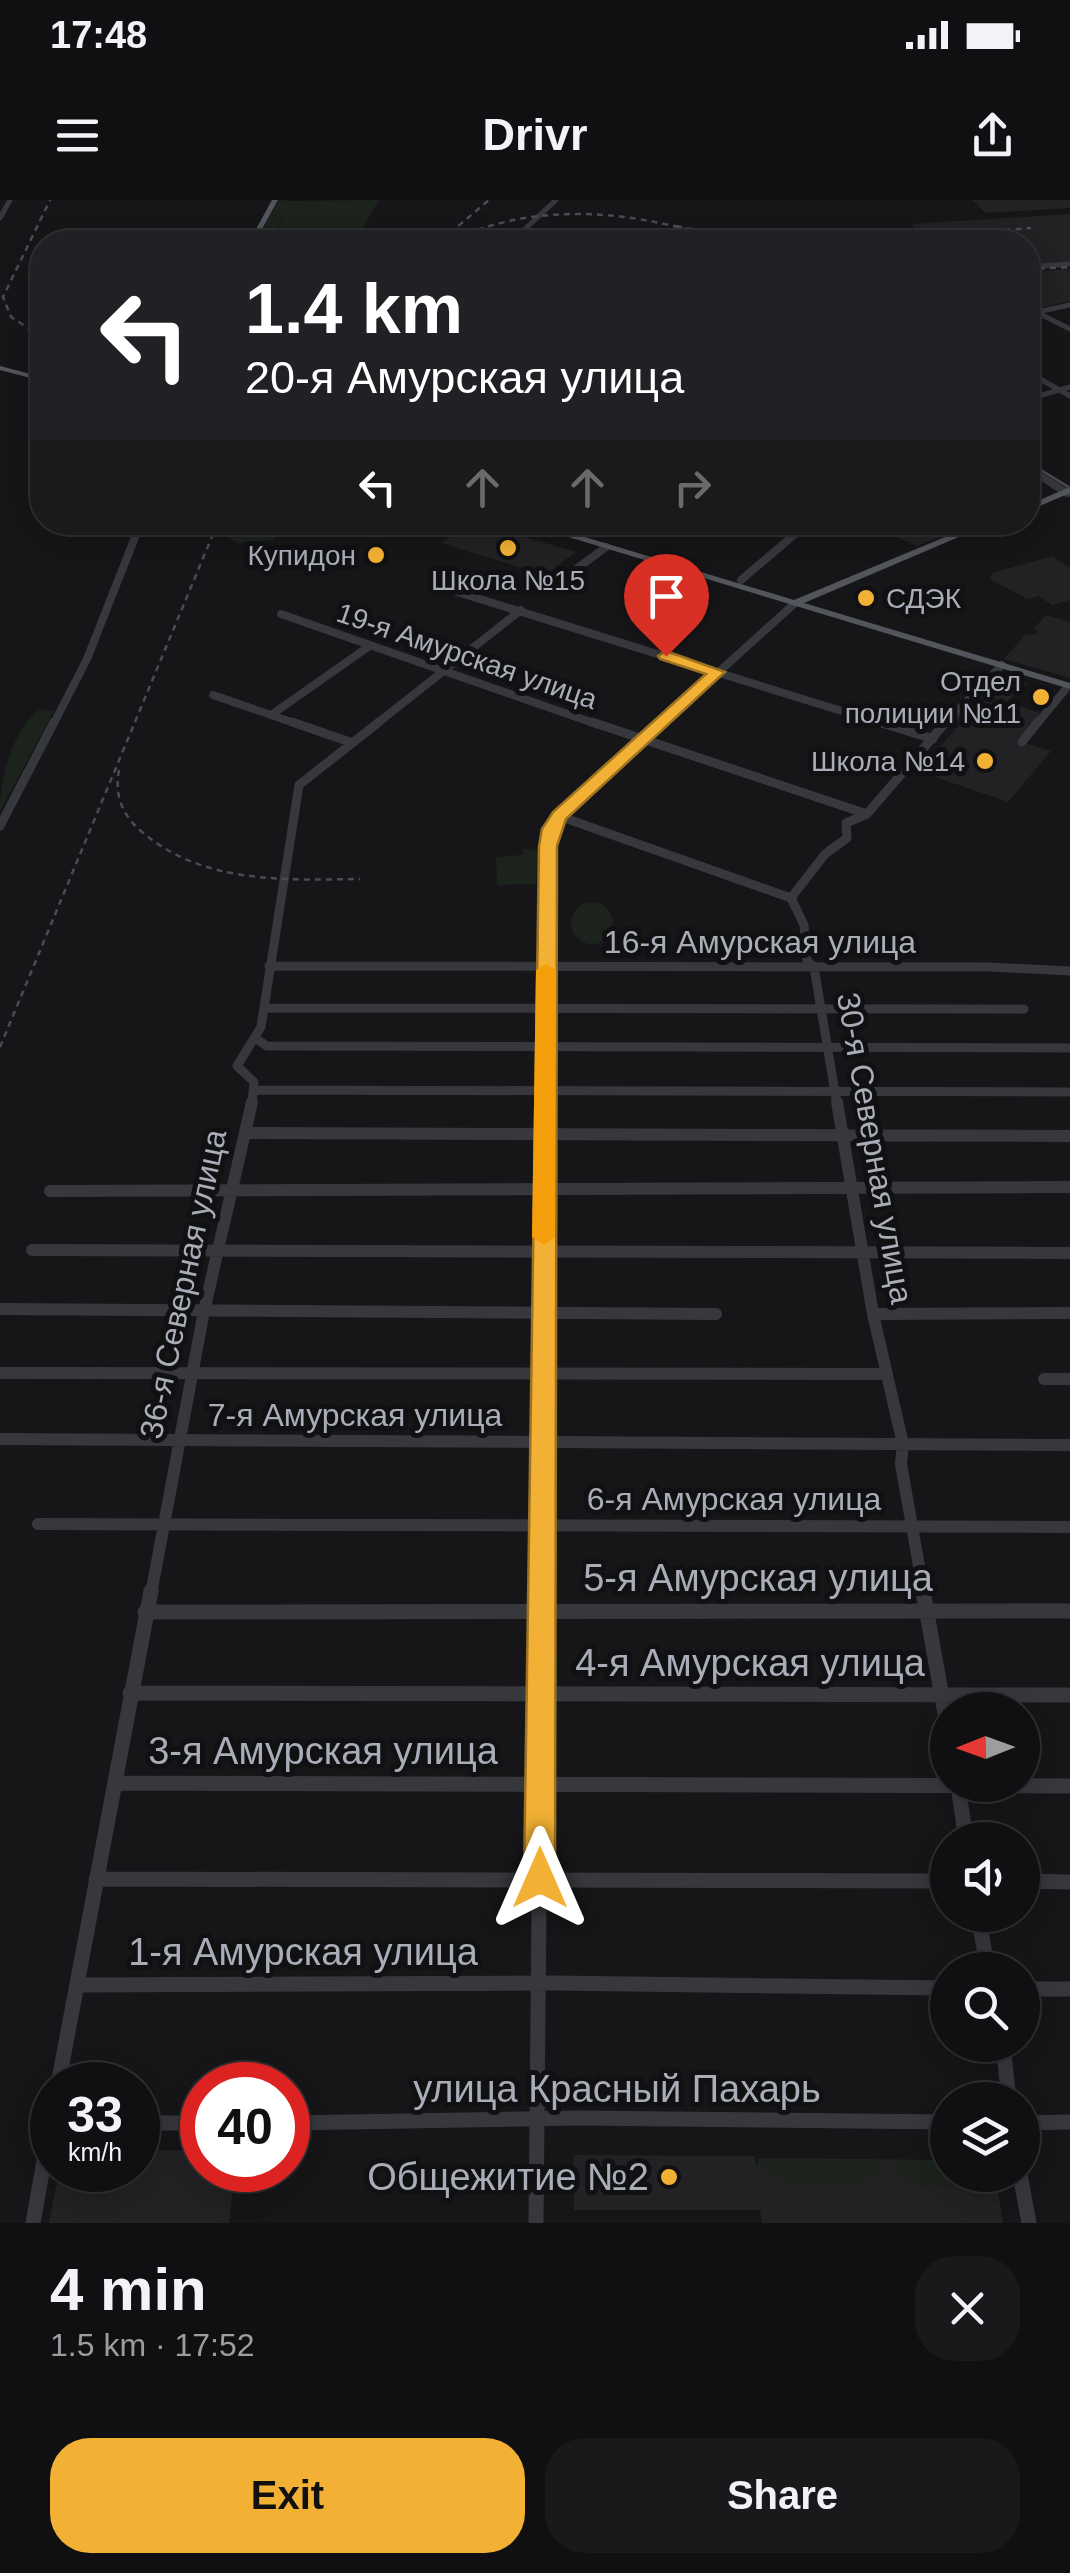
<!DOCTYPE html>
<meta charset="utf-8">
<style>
:root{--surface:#101012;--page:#19191b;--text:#f1f3f6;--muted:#9c9d9f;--line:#303032;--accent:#f2b134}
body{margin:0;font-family:Arial,sans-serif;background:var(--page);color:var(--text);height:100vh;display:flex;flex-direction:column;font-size:38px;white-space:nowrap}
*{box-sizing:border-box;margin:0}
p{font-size:32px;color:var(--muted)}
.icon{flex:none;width:55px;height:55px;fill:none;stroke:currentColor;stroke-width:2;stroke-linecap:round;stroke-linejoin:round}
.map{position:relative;height:2023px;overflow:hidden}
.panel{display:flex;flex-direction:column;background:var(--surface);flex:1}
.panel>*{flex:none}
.hud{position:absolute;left:30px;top:30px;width:1010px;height:305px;border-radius:40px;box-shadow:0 5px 25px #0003,0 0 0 2px var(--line);background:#202124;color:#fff;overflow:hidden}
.needle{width:65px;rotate:269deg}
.tools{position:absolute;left:930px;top:1492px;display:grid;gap:20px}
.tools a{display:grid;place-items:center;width:110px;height:110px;border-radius:50%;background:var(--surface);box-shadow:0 5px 25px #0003,0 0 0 2px var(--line);font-size:50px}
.speed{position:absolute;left:30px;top:1862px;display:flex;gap:20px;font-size:50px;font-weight:700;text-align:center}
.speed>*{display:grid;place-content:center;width:130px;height:130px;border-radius:50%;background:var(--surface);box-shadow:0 5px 25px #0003,0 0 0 2px var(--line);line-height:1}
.speed small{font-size:25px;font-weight:400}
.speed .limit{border:15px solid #d22;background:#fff;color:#111}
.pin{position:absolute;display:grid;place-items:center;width:85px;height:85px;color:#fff;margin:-102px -42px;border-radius:50% 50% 50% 0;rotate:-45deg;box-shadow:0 0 10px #0007}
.pin .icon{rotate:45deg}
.me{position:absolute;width:110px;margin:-55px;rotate:0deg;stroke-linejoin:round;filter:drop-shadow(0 0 8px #0008)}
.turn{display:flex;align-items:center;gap:35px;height:210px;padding:0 50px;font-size:45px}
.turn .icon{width:130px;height:130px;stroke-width:2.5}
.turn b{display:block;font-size:70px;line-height:85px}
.lanes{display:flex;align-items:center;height:95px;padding:0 50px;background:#0003;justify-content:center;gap:50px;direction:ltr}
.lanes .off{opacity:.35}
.round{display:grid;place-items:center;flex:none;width:105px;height:105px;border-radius:40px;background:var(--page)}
.summary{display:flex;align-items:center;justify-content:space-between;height:170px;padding:0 50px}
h1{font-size:60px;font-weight:800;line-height:75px}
.button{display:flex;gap:20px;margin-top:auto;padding:20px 50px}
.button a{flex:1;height:115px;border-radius:40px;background:var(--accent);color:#111;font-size:40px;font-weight:800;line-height:115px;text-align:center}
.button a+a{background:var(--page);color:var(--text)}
.status{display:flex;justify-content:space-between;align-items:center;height:70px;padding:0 50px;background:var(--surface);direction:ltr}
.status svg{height:28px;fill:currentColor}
header{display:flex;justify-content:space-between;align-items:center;height:130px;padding:0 50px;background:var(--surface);font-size:45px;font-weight:800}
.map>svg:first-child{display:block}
.built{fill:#222225}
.green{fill:#1c231d}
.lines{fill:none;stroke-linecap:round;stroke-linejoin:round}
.minor-far4{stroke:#37383d;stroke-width:5}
.minor-far3{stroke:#37383d;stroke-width:8}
.minor-far2{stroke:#37383d;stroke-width:9}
.minor-far1{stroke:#37383d;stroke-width:12}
.minor{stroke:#37383d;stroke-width:15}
.major{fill:#53555c;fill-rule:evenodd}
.tram{stroke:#4a4c52;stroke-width:2.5}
.rail{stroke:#4a4c52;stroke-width:2.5;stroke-dasharray:6 5;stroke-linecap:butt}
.route{fill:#f2b134;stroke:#9d7322;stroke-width:2.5}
.slow{fill:#f59e0b}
.poi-dot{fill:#f2b134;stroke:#111113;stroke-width:4}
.labels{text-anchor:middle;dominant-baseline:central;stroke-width:10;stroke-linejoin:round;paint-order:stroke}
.far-poi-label{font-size:28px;fill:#a8adb8;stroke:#111113;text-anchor:end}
.far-street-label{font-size:28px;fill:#a8adb8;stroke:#111113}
.street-label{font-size:32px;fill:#a8adb8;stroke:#111113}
.near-street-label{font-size:38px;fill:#a8adb8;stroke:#111113}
.near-poi-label{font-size:38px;fill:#a8adb8;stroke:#111113;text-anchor:end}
</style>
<div class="status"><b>17:48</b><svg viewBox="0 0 49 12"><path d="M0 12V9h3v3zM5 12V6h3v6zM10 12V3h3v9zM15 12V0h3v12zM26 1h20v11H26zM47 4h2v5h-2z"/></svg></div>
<header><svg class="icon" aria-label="menu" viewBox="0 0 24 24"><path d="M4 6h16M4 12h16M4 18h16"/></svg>Drivr<svg class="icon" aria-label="share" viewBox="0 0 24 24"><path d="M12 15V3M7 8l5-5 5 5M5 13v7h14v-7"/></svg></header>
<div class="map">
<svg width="1070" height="2023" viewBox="0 0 1070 2023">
<rect width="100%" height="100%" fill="#161618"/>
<!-- built -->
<path class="built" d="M972,0h98v8l-84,5z
M1070,14v50l-42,3v-25h-232l126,-6 -11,-12z
M1070,69v32l-36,8 -6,-3v-34z
M471,323h7l98,29 -31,23 -104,-32z
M865,323v-1l108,1 -56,23z
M1053,356l17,12v32l-18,5 -13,-9 -12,3 -37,-20 2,-6z
M1046,415l24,7v56l-66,-19 21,-24 11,-1 2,-3 -5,-2z
M1002,475l26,9 -12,7 -8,11 35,12 -23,27 31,10 -43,51 -90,-31 43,-48 -9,-5z
M138,1950h64v20h33l-6,53h-180l10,-53h79z
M573,1955l181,1 2,10 5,-8 186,2 1,15h47l8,48h-241l-2,-13h-186z"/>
<!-- green -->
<path class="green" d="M279,0l13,1 87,-1 -25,42h-83l16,-33 -18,33h-13z
M231,322l44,1 -1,17 -37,3 -17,-11z
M40,509l14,2 -54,100c0,-34 12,-80 40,-102z
M523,649l16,2 -3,33 -39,1 -1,-28 27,-2z
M571 723a21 21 0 1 1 42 0a21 21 0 1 1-42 0Z
M756,1959l121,2 2,13h-10l-9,10 -77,-2z
M894,1961h53l1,14h46l3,10 -83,1 -10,-10h-8z"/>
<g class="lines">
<!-- minor-far4 -->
<path class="minor-far4" d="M0,18l10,-18
M511,42l45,-42
M1028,67l42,-3
M1036,112l34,17
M1028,114l42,-9
M1028,172l42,24
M1028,199l42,-12"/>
<!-- minor-far3 -->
<path class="minor-far3" d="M1028,268l39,25
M454,330l11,-8
M575,333l16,-11
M741,380l53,-45
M560,381l46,-34
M454,391l433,134
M281,414l318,111
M213,495l87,30
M271,515l97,-68
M53,525l34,-66 54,-137
M375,525l146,-115
M660,525l134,-121
M944,525l58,-60
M1036,525l29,-35"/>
<!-- minor-far2 -->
<path class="minor-far2" d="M292,522l58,20
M592,522l275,92
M879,522l54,17
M1022,542l16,-20
M559,616l232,82
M0,626l54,-104
M269,766l721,1 80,4
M264,808l760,1
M255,838l12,8 803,2
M255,890l815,2
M252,904l2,-22 -17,-16 24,-39 38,-242 80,-63
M546,904l5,-275 8,-13 104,-94
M837,904l-23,-137 -7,-6 -3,-36 -13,-27 34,-44 22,-16 -1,-15 21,-9 79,-92"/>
<!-- minor-far1 -->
<path class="minor-far1" d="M837,902l36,212 30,130 -2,20 23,130
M245,933l825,3
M50,991l1020,-4
M32,1050l1038,3
M0,1109l716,5
M873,1114l197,-1
M0,1173l886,1
M1044,1179h26
M0,1239l1070,6
M38,1324l1032,3
M151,1394l53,-283 48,-209
M541,1394l5,-492"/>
<!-- minor -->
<path class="minor" d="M923,1391l25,140
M145,1412l925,-1
M130,1493l940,2
M115,1583l955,3
M958,1585l8,55
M96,1679l852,2
M1022,1681l48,1
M978,1715l10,55
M78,1785l476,-2 394,5
M1022,1789h48
M1003,1845l6,55
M58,1885l93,-494
M138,1923h64
M288,1923l291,-5 369,4
M1022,1923l48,-1
M1020,1975l9,48
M33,2023l19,-107
M536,2023l6,-632"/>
<!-- major -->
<path class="major" d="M272,0h6l-23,42h-6z
M0,166l42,11v4l-42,-11z
M1070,287v6l-42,18v-6z
M519,322h16l259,78 187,-78h13l-190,81 266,80v6z"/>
<!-- tram -->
<path class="tram" d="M1028,262l42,26"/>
<!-- rail -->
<path class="rail" d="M676,26c119,25 235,11 355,2
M450,33l39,-33
M447,42c78,-36 157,-34 239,-13
M1028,69l42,-2
M42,137l-31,-20 -8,-20 47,-97
M119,570c-5,26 4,46 23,62 61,52 142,48 218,47
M0,847l218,-525"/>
</g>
<!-- route -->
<path class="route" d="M666,451l59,21 -159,147 -9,27 -2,1032 -4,11 -11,5 -12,-5 -4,-11 15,-1032 3,-17 11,-17 153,-138 -46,-15 -2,-3z"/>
<!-- slow -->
<path class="slow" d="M546,764l10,6 -1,267 -11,8 -12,-8 4,-267z"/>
<!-- markers -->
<g class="poi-dot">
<circle cx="508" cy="348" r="10"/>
<circle cx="376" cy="355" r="10"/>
<circle cx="866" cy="398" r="10"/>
<circle cx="1041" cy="497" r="10"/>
<circle cx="985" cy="561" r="10"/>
<circle cx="669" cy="1977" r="10"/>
</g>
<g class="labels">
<!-- far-poi labels -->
<g class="far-poi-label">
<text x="356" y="355">Купидон</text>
<text x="508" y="380" text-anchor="middle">Школа №15</text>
<text x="886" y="398" text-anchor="start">СДЭК</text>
<text x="1021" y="481">Отдел<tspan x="1021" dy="32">полиции №11</tspan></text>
<text x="965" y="561">Школа №14</text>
</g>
<!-- far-street labels -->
<g class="far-street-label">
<text transform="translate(467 456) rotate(19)">19-я Амурская улица</text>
</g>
<!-- street labels -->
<g class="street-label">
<text x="760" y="742">16-я Амурская улица</text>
<text transform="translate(875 948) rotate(80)">30-я Северная улица</text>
<text transform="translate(183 1084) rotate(-78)">36-я Северная улица</text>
<text x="355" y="1215">7-я Амурская улица</text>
<text x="734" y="1299">6-я Амурская улица</text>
</g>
<!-- near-street labels -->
<g class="near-street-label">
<text x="758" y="1378">5-я Амурская улица</text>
<text x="750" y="1463">4-я Амурская улица</text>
<text x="323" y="1551">3-я Амурская улица</text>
<text x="303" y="1752">1-я Амурская улица</text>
<text x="617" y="1889">улица Красный Пахарь</text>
</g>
<!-- near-poi labels -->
<g class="near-poi-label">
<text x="649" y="1977">Общежитие №2</text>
</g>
</g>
</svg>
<div class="tools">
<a><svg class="needle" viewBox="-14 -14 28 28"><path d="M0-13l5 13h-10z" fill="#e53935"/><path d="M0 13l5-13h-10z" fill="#9c9d9f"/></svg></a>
<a><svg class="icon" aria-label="sound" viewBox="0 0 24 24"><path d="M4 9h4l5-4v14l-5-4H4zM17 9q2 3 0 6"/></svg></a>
<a><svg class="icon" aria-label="search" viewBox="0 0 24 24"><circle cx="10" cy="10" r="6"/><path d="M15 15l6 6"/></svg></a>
<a><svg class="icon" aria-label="layers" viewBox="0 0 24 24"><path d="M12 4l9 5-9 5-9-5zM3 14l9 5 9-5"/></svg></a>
</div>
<div class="speed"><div>33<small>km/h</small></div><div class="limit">40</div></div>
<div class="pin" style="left:666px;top:456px;background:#d93025"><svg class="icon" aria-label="arrive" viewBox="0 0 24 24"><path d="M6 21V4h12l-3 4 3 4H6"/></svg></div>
<svg class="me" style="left:540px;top:1678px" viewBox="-20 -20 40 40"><path d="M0-17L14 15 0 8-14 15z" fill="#f2b134" stroke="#fff" stroke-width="4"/></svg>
<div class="hud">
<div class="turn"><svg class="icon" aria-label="left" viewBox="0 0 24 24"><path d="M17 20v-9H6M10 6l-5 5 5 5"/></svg><div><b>1.4 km</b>20-я Амурская улица</div></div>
<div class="lanes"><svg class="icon" aria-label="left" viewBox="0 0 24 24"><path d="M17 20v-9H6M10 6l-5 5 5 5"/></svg><svg class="icon off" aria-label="ahead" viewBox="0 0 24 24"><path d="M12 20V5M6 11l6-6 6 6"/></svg><svg class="icon off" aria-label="ahead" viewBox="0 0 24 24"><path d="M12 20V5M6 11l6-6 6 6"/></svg><svg class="icon off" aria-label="right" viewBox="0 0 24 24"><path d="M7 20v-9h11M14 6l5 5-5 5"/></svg></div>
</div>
</div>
<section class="panel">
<div class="summary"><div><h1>4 min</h1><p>1.5 km · 17:52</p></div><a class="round"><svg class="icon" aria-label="close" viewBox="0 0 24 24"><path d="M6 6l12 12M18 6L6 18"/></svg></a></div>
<div class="button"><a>Exit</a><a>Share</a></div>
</section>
